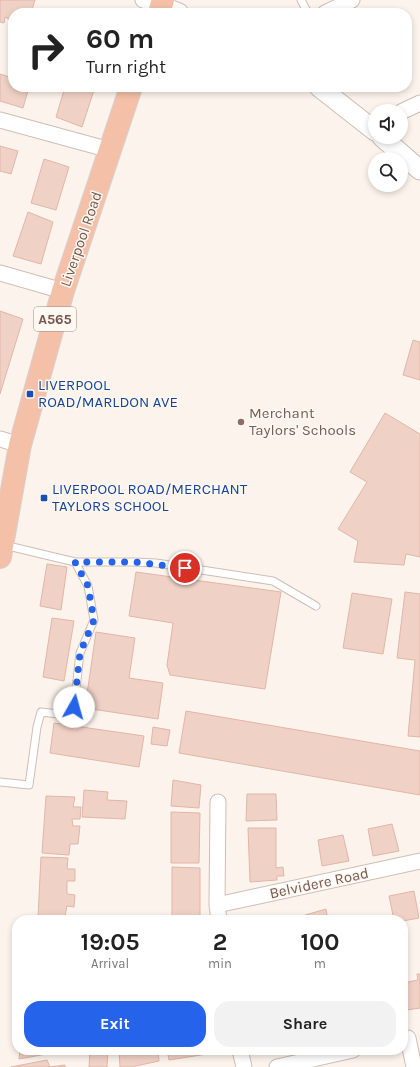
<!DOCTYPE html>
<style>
:root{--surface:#fff;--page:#f2f2f2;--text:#222;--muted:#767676;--accent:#2563eb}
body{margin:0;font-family:Karla,sans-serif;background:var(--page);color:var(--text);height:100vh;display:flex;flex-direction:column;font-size:15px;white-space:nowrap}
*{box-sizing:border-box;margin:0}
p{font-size:13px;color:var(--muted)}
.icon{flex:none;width:22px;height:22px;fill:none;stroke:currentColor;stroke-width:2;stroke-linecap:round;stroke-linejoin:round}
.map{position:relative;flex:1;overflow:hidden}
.sheet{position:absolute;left:12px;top:915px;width:396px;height:140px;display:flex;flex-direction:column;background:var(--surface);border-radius:16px;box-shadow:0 2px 6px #0003}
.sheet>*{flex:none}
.hud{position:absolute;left:8px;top:8px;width:404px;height:84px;border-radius:16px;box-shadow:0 2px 6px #0003;background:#fff;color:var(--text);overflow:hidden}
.fabs{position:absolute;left:368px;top:104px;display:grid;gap:8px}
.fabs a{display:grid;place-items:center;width:40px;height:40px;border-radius:50%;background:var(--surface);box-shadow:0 2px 6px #0003;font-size:20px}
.pin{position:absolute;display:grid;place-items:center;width:34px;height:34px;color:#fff;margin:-17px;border:2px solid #fff;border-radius:50%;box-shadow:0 1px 4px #0007}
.me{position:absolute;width:44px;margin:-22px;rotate:7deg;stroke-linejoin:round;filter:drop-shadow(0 0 3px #0008)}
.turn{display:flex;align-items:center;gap:14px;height:84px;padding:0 12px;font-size:18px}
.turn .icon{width:52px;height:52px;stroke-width:2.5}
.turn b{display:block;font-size:28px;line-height:34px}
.eta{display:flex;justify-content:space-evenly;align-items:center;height:68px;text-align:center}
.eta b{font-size:24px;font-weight:700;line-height:28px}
.action{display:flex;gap:8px;margin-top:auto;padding:8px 12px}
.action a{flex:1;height:46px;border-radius:16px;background:var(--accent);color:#fff;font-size:16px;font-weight:700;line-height:46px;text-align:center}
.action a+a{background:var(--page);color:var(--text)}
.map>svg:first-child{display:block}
.building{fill:#f0d1c5;stroke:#e1b6a6}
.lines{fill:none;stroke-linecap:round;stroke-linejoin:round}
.service-casing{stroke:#d0bdb4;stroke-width:9}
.minor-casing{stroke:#d0bdb4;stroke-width:17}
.tertiary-casing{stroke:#d0bdb4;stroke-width:21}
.trunk-casing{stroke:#d9d0ce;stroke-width:24}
.service{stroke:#fff;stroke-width:7}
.minor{stroke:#fff;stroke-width:15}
.tertiary{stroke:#fff;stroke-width:19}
.trunk{stroke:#f4c1a8;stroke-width:22}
.route{stroke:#2563eb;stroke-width:7;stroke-dasharray:0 12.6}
.transit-dot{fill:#1a4fb4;stroke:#fef8f2;stroke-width:1.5}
.education-dot{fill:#8d6e63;stroke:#fef8f2;stroke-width:1.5}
.labels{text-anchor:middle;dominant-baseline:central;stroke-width:3;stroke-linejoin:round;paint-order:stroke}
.shield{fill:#fef8f2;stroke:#9f8880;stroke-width:1}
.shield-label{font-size:14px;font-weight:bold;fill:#76584f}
.street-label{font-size:15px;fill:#76584f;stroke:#fef8f2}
.transit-label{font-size:15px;fill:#164399;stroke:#fef8f2;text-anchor:start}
.education-label{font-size:15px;fill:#785e54;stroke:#fef8f2;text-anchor:start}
</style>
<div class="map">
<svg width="420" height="1067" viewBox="0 0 420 1067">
<rect width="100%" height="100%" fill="#fcf4ec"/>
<!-- building -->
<path class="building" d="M0,0h35l-4,13h-18v8l-8,-4 -1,6 -4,-1z
M59,9l15,4h-16z
M0,74l13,4v9h16l-6,21 -23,-7z
M65,87h30l-13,40 -26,-10z
M0,146l18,5 -7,23 -11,-3z
M44,159l25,8 -13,43 -25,-7z
M28,212l25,10 -12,42 -28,-8z
M0,311l23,8 -23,75z
M413,340l7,2v38l-17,-5z
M385,413l35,21v123l-14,-3 -2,11 -50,-3 4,-21 -20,-12 29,-47 -17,-10z
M47,564l20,3 -6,43 -21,-4z
M136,572l145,20 -16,97 -95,-14 -3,-10 6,-42 -44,-7z
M405,592l15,2v143l-12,-1 7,-76 -18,-2z
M352,593l40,6 -9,55 -40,-6z
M52,618l22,3 -10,60 -21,-4z
M96,632l39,6 -6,40 34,5 -5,36 -73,-11z
M186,711l234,40v44l-241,-42z
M54,723l90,13 -5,31 -89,-14z
M153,727l17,3 -3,16 -16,-2z
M173,780l28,5 -2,23 -28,-2z
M84,790l24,2 -1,8 20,1 -2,18 -43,-2z
M247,794h29l1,26 -31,1z
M46,796l29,1 -2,10h8l-1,12h-8l1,7h7l-2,18h-8l-1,11 -27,-2z
M171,812l29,1 -1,50h-28z
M392,824l7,27 -26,5 -5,-27z
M248,828h28v40l7,-1 1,9h-7v4l-27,2z
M343,835l6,26 -27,5 -4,-26z
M41,857l27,1 -1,11h8v12h-8v13l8,1 -1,12 -7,-1 -2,10 -27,1z
M172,867l28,1v51h-28z
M414,891l5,27 -16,3v-1h-9l-5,-24z
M326,909l2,11h-26v-4z
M417,974h3v34l-13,2v-2l-4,1v-26l15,-3z
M20,1050h32v3l-33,6z
M90,1050h18l-1,17h-18z
M119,1050h39l1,11 -28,6h-11z
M167,1050h40v4l-38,6z
M47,1060l3,7 15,-2v2h-54z"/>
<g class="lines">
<!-- service casing -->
<g class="service-casing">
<path id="service" d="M301,0l7,13
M75,562h59l22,1 117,18 43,25
M0,782l29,3 8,-58 4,-15 26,3 7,-8 6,-54 14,-33 -6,-34 -13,-24 -71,-17"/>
</g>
<!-- minor casing -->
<g class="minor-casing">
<path id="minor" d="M143,0l18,6
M325,13l27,-13
M401,112l19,-9
M0,120l110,30
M0,273l63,18
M0,439l20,6
M218,802l-1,103 2,15
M217,905l203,-44
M408,1038l6,29
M240,1050l4,17
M277,1067l76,-17"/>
</g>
<!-- tertiary casing -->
<g class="tertiary-casing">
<path id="tertiary" d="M161,6l18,7
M319,87l56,44
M382,137l38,33"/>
</g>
<!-- trunk casing -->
<g class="trunk-casing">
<path id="trunk" d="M159,13l4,-13
M0,557l20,-112 43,-154 68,-204"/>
</g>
<!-- service -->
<use href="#service" class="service"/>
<!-- minor -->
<use href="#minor" class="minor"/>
<!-- tertiary -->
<use href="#tertiary" class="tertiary"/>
<!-- trunk -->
<use href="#trunk" class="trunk"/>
</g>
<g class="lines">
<!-- route -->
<path class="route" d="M74,707l6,-54 14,-33 -6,-34 -13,-24h59l51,6"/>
</g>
<!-- markers -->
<g class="transit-dot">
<rect x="26" y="390" width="8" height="8" rx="2"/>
<rect x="40" y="494" width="8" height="8" rx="2"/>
</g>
<circle class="education-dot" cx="241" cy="422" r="4"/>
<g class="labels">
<!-- shield labels -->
<rect class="shield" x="34" y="307" width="42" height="24" rx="3"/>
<g class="shield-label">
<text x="55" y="319">A565</text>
</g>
<!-- street labels -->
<g class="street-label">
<text transform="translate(81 239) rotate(-71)">Liverpool Road</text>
<text transform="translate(319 883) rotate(-12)">Belvidere Road</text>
</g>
<!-- transit labels -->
<g class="transit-label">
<text x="38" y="385">LIVERPOOL<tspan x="38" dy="17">ROAD/MARLDON AVE</tspan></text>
<text x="52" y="489">LIVERPOOL ROAD/MERCHANT<tspan x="52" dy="17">TAYLORS SCHOOL</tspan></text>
</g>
<!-- education labels -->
<g class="education-label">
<text x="249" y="413">Merchant<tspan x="249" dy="17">Taylors' Schools</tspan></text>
</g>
</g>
</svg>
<div class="fabs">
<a><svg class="icon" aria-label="sound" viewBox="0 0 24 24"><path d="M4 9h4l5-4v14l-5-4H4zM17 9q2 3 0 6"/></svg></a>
<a><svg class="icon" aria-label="search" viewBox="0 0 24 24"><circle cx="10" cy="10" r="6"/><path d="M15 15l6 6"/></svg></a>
</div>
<div class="pin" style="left:185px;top:568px;background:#d93025"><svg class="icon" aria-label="arrive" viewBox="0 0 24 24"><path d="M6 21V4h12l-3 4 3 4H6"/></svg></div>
<svg class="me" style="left:74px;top:707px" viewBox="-20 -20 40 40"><circle r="19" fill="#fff"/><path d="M0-13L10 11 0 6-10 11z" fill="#2563eb"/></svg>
<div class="hud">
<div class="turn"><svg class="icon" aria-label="right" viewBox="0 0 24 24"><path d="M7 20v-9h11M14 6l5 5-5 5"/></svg><div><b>60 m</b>Turn right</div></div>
</div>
<section class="sheet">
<div class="eta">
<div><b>19:05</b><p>Arrival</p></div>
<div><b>2</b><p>min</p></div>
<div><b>100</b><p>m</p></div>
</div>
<div class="action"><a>Exit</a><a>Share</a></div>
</section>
</div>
